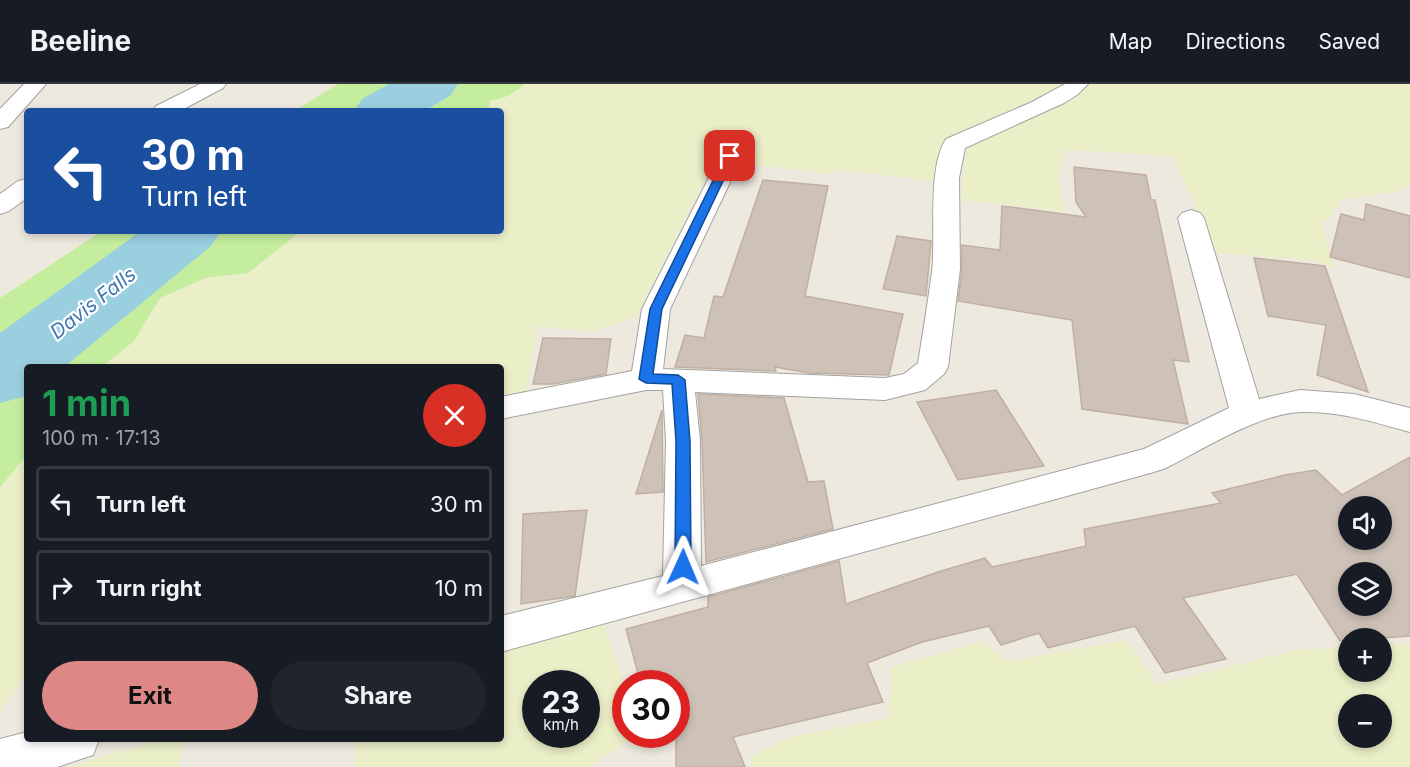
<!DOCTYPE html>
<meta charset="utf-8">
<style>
:root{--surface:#171b24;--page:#20242c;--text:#f1f3f6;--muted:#9ea1a6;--line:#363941;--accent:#dd8787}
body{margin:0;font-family:Inter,sans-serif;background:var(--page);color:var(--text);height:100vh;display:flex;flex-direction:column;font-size:22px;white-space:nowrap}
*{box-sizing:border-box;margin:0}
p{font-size:20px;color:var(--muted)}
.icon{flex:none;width:33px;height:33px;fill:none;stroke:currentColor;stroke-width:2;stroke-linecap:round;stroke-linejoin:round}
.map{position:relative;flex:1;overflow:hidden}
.details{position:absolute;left:24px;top:280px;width:480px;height:378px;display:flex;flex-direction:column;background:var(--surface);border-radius:6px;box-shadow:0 3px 9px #0003}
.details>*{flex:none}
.top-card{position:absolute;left:24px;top:24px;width:480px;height:126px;border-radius:6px;box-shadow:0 3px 9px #0003;background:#1a4fa0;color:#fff;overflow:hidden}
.tools{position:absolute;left:1338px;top:412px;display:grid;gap:12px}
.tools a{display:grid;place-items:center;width:54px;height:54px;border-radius:50%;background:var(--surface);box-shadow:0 3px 9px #0003;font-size:30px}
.speed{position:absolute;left:522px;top:586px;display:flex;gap:12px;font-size:30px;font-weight:700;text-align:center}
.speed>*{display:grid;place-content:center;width:78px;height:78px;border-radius:50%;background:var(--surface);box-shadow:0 3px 9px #0003;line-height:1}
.speed small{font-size:15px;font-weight:400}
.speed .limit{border:9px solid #d22;background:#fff;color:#111}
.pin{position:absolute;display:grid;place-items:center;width:51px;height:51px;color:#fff;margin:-26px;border-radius:12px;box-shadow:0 3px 9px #0006}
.me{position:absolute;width:66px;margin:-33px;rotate:1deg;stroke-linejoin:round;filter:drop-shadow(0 0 4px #0008)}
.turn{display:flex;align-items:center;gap:21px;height:126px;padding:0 18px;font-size:27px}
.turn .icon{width:78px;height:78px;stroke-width:2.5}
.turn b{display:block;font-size:42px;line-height:51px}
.round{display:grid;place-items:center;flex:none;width:63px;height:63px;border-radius:32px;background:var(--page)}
.head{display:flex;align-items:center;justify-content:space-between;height:102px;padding:0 18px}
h1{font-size:36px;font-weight:700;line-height:45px;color:#1e9e55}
.button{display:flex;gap:12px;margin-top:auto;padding:12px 18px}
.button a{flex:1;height:69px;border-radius:36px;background:var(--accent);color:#111;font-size:24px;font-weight:700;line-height:69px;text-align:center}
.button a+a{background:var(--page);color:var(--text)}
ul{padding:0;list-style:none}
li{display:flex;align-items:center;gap:18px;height:75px;margin:0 12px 9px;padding:0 6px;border:3px solid var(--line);border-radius:6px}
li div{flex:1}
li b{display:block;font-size:22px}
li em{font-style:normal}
header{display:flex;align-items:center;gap:36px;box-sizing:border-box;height:84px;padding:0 30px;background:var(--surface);border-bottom:2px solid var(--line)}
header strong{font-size:28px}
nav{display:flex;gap:33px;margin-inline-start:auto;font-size:21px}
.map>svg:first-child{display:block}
.farmland{fill:#ebefc7;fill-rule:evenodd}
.grass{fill:#c4ee9e}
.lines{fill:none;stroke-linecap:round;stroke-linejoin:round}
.river{fill:#9acfe0;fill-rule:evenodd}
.building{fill:#cec2b8;stroke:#c0afa0;stroke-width:1.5;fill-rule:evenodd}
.street-casing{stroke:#a2a2a2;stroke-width:2}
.street{fill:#fff;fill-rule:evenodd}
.route{fill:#1a73e8;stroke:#114b97;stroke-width:1.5}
.labels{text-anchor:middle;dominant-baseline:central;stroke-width:4.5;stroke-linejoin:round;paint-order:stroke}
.water-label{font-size:20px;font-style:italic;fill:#4077b2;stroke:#fff}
</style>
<header>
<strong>Beeline</strong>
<nav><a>Map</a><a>Directions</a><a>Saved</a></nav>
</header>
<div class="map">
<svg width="1410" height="683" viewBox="0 0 1410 683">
<rect width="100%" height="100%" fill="#eee9df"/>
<!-- farmland -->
<path class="farmland" d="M524,0h547l-123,53 -13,44 -95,-11 -9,4 -89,-11 5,-11 -27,-4 -83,168 -45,16 -54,-6 -12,66 -25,3v-27h-399l32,-27 26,-43 45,-20 43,-5 53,-42h200v-120h-13l1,-10 19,-5z
M1087,0h323v99l-10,8 -60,9 -7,14 -12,10 14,44 -26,-8 -100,-8 -15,-50 -22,-46 -105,-6 -9,27 6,34 -103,-11 6,-59 112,-50z
M27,371v218l-27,39v-225z
M603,540l22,64 1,47h13l-52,32h-232l1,-27h145v-88zM536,600h50v51h-50z
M1126,556l31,44 140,-34 51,-3v25h34v-27l28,-2v124h-656l-5,-10 43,-20 97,-19 2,-51 90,-25 28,19zM1348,621h34v33h-34z
M162,656h22l-6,27h-111z"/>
<!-- grass -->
<path class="grass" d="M338,0h75l-12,9 -41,18h-66z
M453,0h71v1l-16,11 -18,5 -2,10h-82l32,-8z
M102,147h69l-20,10 -60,55 -45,26 -46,44v-68z
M224,147h77l-53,42 -43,5 -45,20 -26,43 -32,26h-65l33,-18 89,-91z
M27,291v80l-27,32v-90z"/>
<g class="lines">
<!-- river -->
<path class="river" d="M389,0h69l-8,12 -26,15h-70l8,-12z
M141,147h80l-10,15 -148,122h-36v28l-27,7v-70z"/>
</g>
<!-- building -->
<path class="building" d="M1074,83l72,8 5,25h4l34,162 -16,-2 15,64 -106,-15 -10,-89 -114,-19 4,-32v-24l38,5 2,-44 84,11 -10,-15z
M763,96l65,6 -23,110 98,18 -14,61 -80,-2 -34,-6 1,4 -101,-4 10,-32 19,3 10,-42 9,1z
M1366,120l44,12v62l-80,-21 11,-43 23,6z
M897,152l34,5 -5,55 -43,-7z
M1254,174l71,8 43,126 -51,-17 9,-50 -58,-9z
M543,254l68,1 -5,35 -53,10h-20z
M996,306l48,76 -86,14 -41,-78z
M698,310l86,4 24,84 16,-1 9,48 -127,33 -4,-121z
M662,326l1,82 -27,2z
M1410,373v179l-70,5 -43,-67 -114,24 43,61 -61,14 -30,-47 -87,22 -9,-15 -38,12 -12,-19 -67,16 -55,21 16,39 -150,35 12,30h-69v-83h-35l-15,-55 82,-22v-10l131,-36 7,43 95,-33 44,-13 7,9 94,-21 -2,-17 137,-26 -9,-10 73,-18 31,-5 26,25zM1348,423h34v33h-34zM1348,489h34v33h-34z
M587,426l-12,86 -54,8 2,-90z"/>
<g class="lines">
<!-- street casing -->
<g class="street-casing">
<path id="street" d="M24,0h22l-38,43 -8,2v-20z
M200,0h26l-3,4 -43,23h-27l3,-5z
M1065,0h23l-11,11 -13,8 -99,45 -6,30 1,91 -12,98 -4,7 -19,16 -40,10 -190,-8 5,49 1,125 443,-117 85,-41 -51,-190 4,-5 9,-3 9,3 4,5 55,181 41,-9 54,4 56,14v24c-36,-10 -71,-21 -108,-20 -43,1 -98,37 -136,56l-12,4 -653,180v-36l162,-40 3,-135 -3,-51h-17l-145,29v-22l131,-26 10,-62 80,-157 8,-2 8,2 4,5 -72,152 -7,60 222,9 19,-4 14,-11c5,-31 10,-61 14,-92 4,-34 -5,-104 14,-132l86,-37z
M27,95v19l-18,13 -9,3v-20l18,-13z
M27,648v8h72l-6,15 -36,12h-57v-28z"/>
</g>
<!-- street -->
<use href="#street" class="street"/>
</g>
<!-- route -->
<path class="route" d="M726,70l9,2 -73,153 -9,65 25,1 7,5 5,61 1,126 -3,5 -5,2 -6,-2 -2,-5 1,-126 -4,-57 -26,-1 -7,-4 11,-70z"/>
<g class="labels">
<!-- water labels -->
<g class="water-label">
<text transform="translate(93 219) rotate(-38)">Davis Falls</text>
</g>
</g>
</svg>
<div class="tools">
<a><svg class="icon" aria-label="sound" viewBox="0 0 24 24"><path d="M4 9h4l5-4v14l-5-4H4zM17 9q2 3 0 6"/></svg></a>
<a><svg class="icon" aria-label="layers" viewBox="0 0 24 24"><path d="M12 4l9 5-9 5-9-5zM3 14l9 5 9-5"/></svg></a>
<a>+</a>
<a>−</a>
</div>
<div class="speed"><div>23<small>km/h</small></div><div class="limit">30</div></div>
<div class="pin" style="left:730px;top:72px;background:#d93025"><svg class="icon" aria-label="arrive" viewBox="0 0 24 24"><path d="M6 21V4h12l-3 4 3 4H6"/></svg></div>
<svg class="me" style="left:683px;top:483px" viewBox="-20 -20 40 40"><path d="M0-17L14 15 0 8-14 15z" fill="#1a73e8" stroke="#fff" stroke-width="4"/></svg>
<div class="top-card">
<div class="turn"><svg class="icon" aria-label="left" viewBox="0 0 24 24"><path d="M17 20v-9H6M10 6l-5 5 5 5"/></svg><div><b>30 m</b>Turn left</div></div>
</div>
<section class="details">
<div class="head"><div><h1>1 min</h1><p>100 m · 17:13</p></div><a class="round" style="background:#d93025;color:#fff"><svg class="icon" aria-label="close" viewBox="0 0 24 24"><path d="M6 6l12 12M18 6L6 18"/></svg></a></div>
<ul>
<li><svg class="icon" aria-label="left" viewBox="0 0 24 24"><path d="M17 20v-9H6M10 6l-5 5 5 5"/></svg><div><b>Turn left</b></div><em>30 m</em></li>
<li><svg class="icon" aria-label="right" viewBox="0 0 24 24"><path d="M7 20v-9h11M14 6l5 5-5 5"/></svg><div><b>Turn right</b></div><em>10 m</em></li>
</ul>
<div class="button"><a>Exit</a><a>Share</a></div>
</section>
</div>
